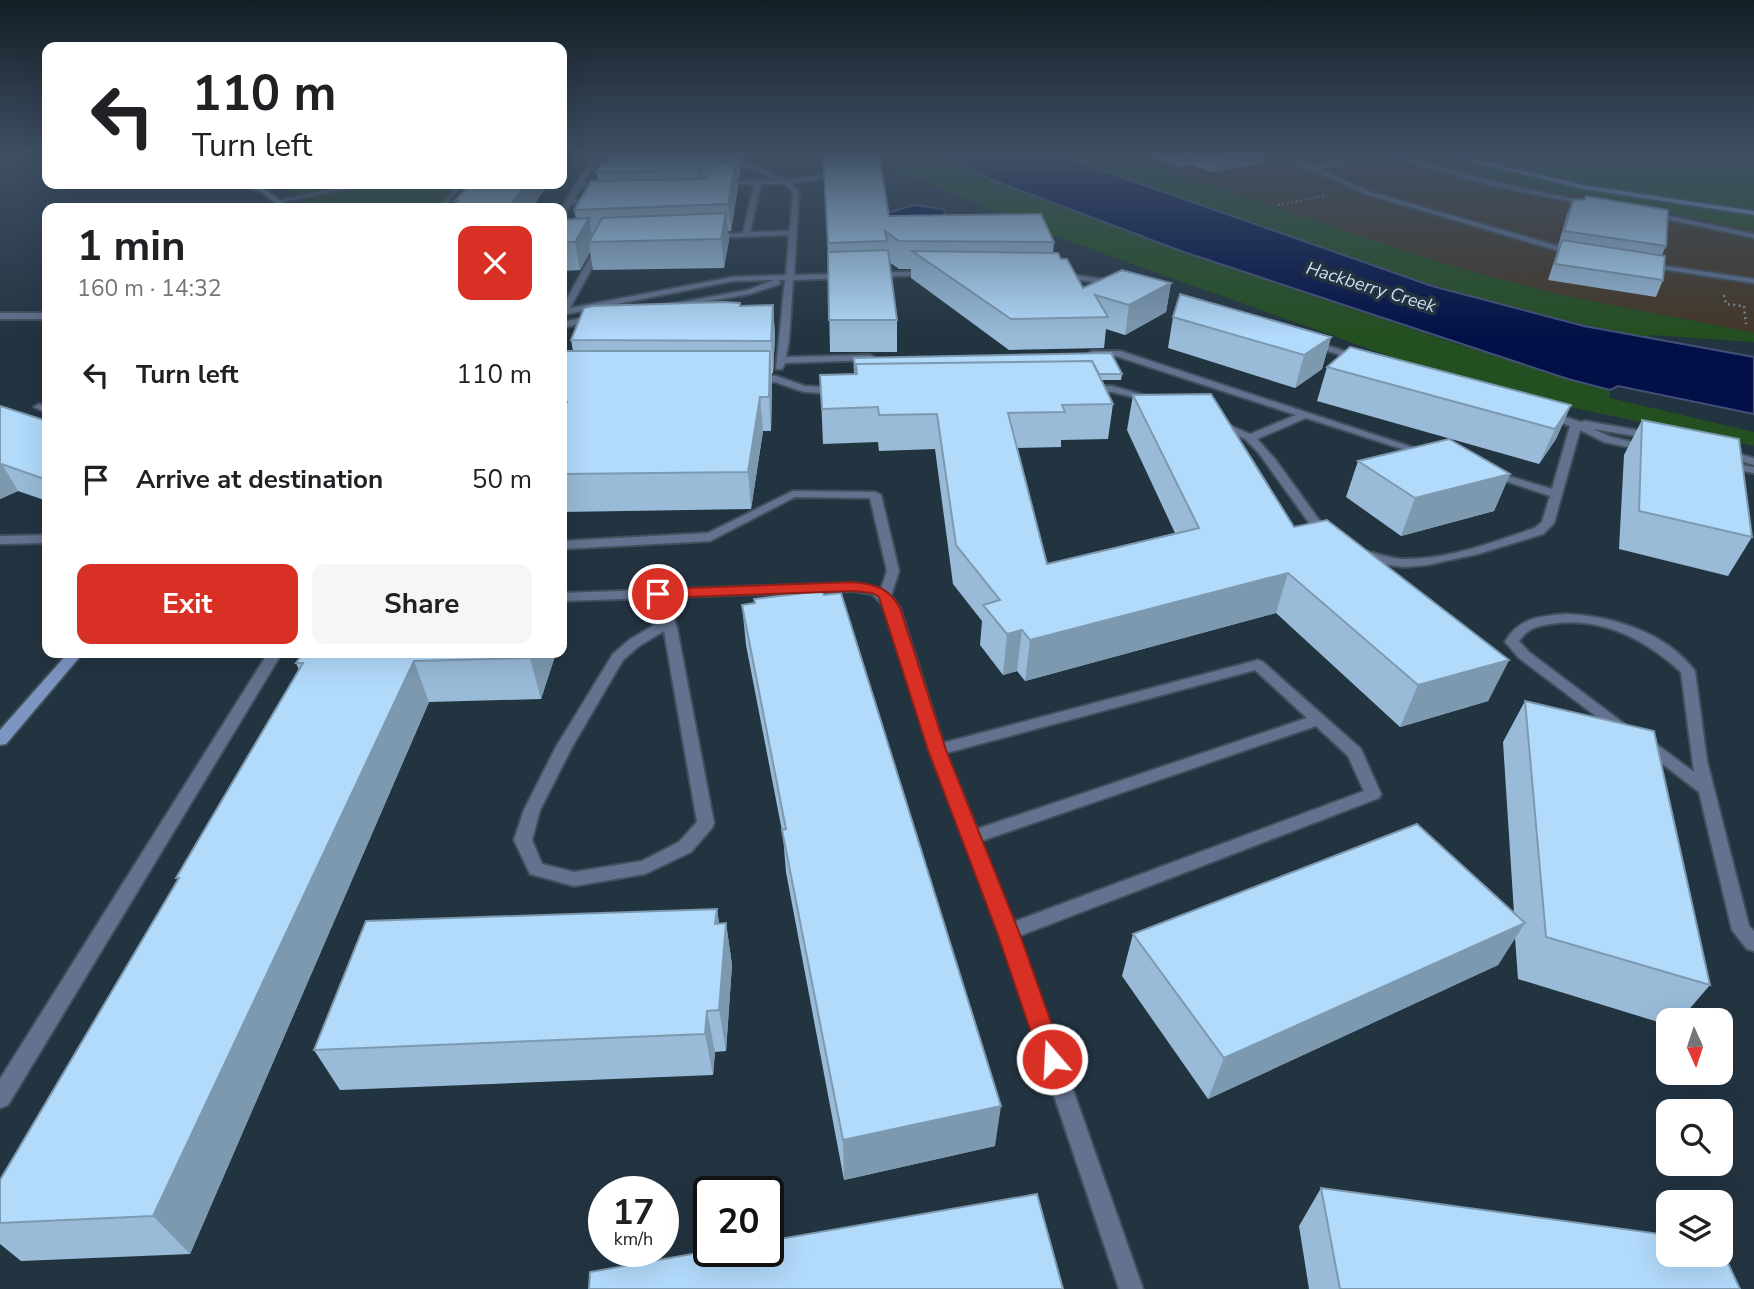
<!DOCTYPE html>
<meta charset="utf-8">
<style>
:root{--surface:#fff;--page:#f6f6f6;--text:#202124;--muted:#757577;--accent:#d93025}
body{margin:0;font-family:"Nunito Sans",sans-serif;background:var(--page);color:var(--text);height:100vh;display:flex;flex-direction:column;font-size:26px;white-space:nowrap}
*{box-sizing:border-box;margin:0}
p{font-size:23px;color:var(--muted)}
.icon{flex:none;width:38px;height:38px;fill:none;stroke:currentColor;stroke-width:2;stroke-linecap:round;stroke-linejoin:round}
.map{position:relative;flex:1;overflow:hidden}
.drawer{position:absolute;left:42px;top:203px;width:525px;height:455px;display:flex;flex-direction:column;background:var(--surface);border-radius:14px;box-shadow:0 7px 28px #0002}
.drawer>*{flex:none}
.hud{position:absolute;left:42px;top:42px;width:525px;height:147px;border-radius:14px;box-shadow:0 7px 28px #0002;background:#fff;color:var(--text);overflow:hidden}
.needle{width:46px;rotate:177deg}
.buttons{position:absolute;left:1656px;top:1008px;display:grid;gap:14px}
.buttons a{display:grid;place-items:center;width:77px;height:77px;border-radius:14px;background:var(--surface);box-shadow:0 7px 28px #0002;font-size:35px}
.speed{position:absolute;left:588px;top:1176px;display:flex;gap:14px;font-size:35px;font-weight:700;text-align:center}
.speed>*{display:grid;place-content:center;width:91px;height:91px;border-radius:50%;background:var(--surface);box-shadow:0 7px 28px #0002;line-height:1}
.speed small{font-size:18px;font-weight:400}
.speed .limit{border:4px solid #111;border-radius:10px;background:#fff;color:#111}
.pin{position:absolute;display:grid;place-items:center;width:60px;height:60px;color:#fff;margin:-30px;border:4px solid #fff;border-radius:50%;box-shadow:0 2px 7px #0007}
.me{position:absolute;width:77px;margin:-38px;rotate:341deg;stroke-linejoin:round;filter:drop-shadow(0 0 5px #0008)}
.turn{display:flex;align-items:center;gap:24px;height:147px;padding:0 35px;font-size:32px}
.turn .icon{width:91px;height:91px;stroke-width:2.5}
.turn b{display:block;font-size:49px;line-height:60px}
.round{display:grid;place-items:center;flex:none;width:74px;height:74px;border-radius:14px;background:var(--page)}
.summary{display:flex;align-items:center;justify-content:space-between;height:119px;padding:0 35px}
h1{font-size:42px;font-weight:700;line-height:52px}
.button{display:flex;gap:14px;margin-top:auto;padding:14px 35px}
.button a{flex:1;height:80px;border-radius:14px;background:var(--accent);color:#fff;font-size:28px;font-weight:700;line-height:80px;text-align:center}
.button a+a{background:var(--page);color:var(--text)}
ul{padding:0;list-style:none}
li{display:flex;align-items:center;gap:21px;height:105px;padding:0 35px}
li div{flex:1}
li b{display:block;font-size:26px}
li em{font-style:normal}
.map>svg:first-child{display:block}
.commercial{fill:#443728}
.green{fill:#244f20}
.water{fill:#021047;stroke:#435079;stroke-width:2}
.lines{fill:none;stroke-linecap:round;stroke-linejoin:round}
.lane-casing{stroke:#40505d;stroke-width:4}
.secondary-casing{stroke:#40505d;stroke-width:4}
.path-far1{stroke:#7b8993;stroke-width:2;stroke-dasharray:2 2.5;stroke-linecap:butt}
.path{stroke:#7b8993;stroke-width:2.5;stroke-dasharray:2 3.5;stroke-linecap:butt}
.lane{fill:#63728e;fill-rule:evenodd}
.secondary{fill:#7d96c1;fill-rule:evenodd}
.wall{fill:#99bbd8}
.shaded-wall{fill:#7d99b0}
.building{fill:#b2dafb;stroke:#7d99b0;stroke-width:2}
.route{fill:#d93025;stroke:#8d1f18;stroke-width:2}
.labels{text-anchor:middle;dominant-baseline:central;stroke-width:7;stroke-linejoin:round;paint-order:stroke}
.far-water-label{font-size:18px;font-style:italic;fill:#d2dbed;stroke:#233441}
</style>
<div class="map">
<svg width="1754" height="1289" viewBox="0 0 1754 1289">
<rect width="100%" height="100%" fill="#233441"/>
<!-- commercial -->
<path class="commercial" d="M1123,156h294l36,11 301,63v103l-198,-39 -111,-30z"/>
<!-- green -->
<path class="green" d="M841,156h99l50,23 191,72 279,94 150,45v8l144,34v14l-189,-40 -126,-32 -393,-141 -131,-55z
M1061,156h62l322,108 111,30 198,39v9l-103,-7v3c-203,-37 -396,-112 -590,-182z
M1417,156h337v74l-252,-50z
M284,184h189l-20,24h-142z"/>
<!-- water -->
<path class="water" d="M940,156h121l371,130 152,40 170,31v57l-136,-28 -8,4 -42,-11 -387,-128 -191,-72z
M914,205l30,4 1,8 -62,15 4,-19z"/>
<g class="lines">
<!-- lane casing -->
<g class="lane-casing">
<path id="lane" d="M593,156h6l-16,27 26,2 -28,2 -7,13h23l3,2 -3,2h-26l-7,11 -2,1 3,-14z
M721,156h8l59,24 54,-8 -2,3 -48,8 7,9 -5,83 54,-1 4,2 -4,2 -55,2 -4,60 -3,17 84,-2 5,3 -2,2 -88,3 -3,6h-6l9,-89h-6l1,4 -30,10 -86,15 -4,-3 88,-16 26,-10 -41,1 -166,33 -5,4v-10l35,-64 4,-2 4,2 -35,64 163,-31 53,-2 3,-40 -77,3 -4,-2 4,-2 31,-1 11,-49 -33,1 -2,-3 58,-2zM761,184h24l8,8 -3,39 -40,1z
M1281,156h8l24,11 56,-11h31l91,25 104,23 -3,2 -102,-21 -93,-26 -17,-2 -61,12 51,23 209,60v4h-3l-210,-62z
M357,184h12l-91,19 -3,-2z
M459,184h6l-22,24h-6z
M1650,212l104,22v4l-106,-23z
M1645,263l109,16v4l-106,-16h-3z
M931,271v4h-3l-56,2 -4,-2 4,-2z
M1060,273l56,8 4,2 -4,2 -59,-8 -1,-2z
M0,313h47v6h-47z
M596,315l4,3 -1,2 -37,8v-6z
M1307,341h6l53,17 -8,2 -51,-15z
M1093,351h27l313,103 -5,3 -4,-1 -118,-38 -49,21 18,20 55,76 -6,4 -4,-1 -62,-86 -13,-13 -32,-15 5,-3 4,1 28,12 46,-19 -180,-59h-26v-4z
M753,375l23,1 29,10 34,2 5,3 -5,3 -35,-2 -29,-10 -25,-2v-4z
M1087,386h25l46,13 -5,3 -41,-10 -28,-1v-4z
M39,404l8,3v6l-13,-6z
M1548,412l33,10 4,-1 69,12 5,3 -5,3 -61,-10 18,8 40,9 1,2 -5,3 -43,-9 -24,-12 -26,93 -11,11 -65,20 -51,11 -23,2 -23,-3 -25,-7 -2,-3 2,-3c13,-2 32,8 47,8 45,1 90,-17 132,-31l7,-6 8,-26 -65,-22 6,-3 61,18 18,-63 -26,-9 -1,-2z
M1722,449l32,9v7l-36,-11v-4z
M1725,462l29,5v6l-33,-6v-4z
M793,491l82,1 6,3 18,76 -8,25 9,12 43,135 315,-83 5,2 98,87 20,45 -2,4 -360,138 124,353h-24l-120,-357 -70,-182 -43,-142 -14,-14 -19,-3 -187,6 11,31 37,195 -2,5 -21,24 -46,22 -71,12 -44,-12 -16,-34 10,-30 32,-63 57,-93 16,-14 32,-19 -8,-23 -91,3v-8l291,-10 28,6 6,-18 -17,-73 -75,-1 -85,44 -148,8v-8l146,-8zM664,631l33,191 -18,20 -37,19 -68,11 -32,-8 -10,-24 8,-30 32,-63 51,-87 16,-14zM1255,670l52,48 -330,111 -31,-76zM1316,726l32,30 16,35 -351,131 -32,-81z
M47,535v8l-47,1v-8z
M1566,614c46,2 100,18 129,57l12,90 42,165 5,5v20l-7,-2 -15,-19 -33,-138 -61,-47 2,-4h12l42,31 -13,-100c-34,-31 -76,-54 -124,-49 -16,2 -29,4 -38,18l10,11 105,79 -3,4h-10l-102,-77 -14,-16c13,-24 35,-26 61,-28z
M268,653h14l-274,452 -8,3v-29z"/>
</g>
<!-- secondary casing -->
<g class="secondary-casing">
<path id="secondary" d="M1450,156h10l123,29 171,26v4l-171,-26z
M241,184c19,-1 35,12 48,24h-7l-21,-16z
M68,653h15l-77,91 -6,1v-15z"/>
</g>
<!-- path-far1 -->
<path class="path-far1" d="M1278,205l49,-10"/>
<!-- path -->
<path class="path" d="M1724,295l2,9 18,2 2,18"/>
<!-- lane -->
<use href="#lane" class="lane"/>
<!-- secondary -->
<use href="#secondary" class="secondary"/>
</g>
<!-- wall -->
<path class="wall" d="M606,156h138l-1,3 -2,-1v10l-2,10h-2l1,9 -7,44h-3l1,9 -5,28 -131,2 -3,-18 -10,18 -16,1 -2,5v-56l14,-1 -2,-9 24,-29 -2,-9 11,-8z
M823,156l66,60 165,26 -1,11 8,6 22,29 88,-5 -5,29 -41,23 -19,-6 -2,19 -95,2 -98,-72v-9h-12l-10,-7 8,58v32h-67l-2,-95z
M1147,156h122l-1,6 -55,10 -22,-7 -11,2z
M470,184h78l-16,24h-76l-2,-7z
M1573,200l93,46 -4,9 1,25 -7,17 -108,-17 11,-34h-1l9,-32z
M773,305l2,31 -2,37h-1v12l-1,46h-8l-12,78 -189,3v-148l11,-13 -2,-11 169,-34z
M1173,317l158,20 -9,32 -27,19 -127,-40z
M1327,367l244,38 -15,34 -17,25 -222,-63z
M855,374h267l-1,6h-19l11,24 -5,35 -47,1v7l-44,1 30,116 128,-31 -48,-103 6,-35 161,132 215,133 -21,41 -88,26 -124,-114 -251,68 -8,-10 -14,4 -23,-30 2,-24 -29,-37 -18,-135 -56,2 -1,-9 -55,2 -3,-69z
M0,406l47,15v80l-29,-10 -18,8z
M1642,420l110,117 -24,39 -109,-27 5,-94z
M1358,461l152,13 -16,37 -93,25 -55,-39z
M754,599l241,547 -151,34 -58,-308 -3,-36 -37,-191 -4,-40 12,-1z
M556,653l-15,46 -112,3 -239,552 -169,7 -21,-17v-64l178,-300 -2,-2 123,-208 -3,-7z
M1525,701l185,284 -30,35h-12v5l-150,-46 -3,-41 -17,27 -290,134 -86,-123 11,-42 381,-21 -11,-171z
M717,909l2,15 7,-1 6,42 -6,86 -11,1 -2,23 -373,15 -26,-40z
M1321,1188l419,101h-431l-10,-63z"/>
<!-- shaded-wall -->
<path class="shaded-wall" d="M738,156h2l1,12 -2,10z
M1182,156h10l-1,9 -11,2z
M1231,156h38l-1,6 -55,10 2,-13z
M736,162l2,25 -7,44 -3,-27z
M702,163l2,25 -3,7 -2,-25z
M526,184h22l-16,24h-23z
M726,213l3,27 -5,28 -3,-29z
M589,218l4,23 -4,1 1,10 -10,18 -5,-28z
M562,257l2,14 -2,5z
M1171,283l-5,29 -41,23 4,-30z
M773,305l2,31 -2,37 -2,-32z
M1331,337l-9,32 -27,19 9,-33z
M770,351l2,34 -1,46 -2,-34z
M760,397l3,34 -12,78 -3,-37z
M1571,405l-15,34 -17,25 16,-35z
M2,464l16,27 -18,8v-34z
M1510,474l-16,37 -93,25 14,-38z
M1288,573l-12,40 -251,68 5,-41z
M1022,630l-5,41 -14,4 4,-41z
M532,653h24l-15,46 -11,-41z
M1509,660l-21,41 -88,26 18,-42z
M414,661l15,41 -239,552 -37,-38z
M717,909l6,42 -8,-27z
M726,923l6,42 -6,86 -7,-41z
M1525,923l-27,42 -290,134 16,-41z
M707,1011l8,41 -2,23 -8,-41z
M1001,1106l-6,40 -151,34 -1,-40z"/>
<!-- building -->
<path class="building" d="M823,156h56l10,60 152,-2 13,28 -155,-1 -14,-10 2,10 -59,2z
M1206,156h25l-16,3z
M736,162l-8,42 -154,6 17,-29 113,-2 5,-3 6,-13z
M702,163l-3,7 -103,2 5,-8z
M470,184h56l-17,24h-50l4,-4h-8l3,-3h-4z
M1586,196l82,14 -2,36 -102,-15 9,-31 12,-1z
M726,213l-5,26 -132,3 13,-24z
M589,218l-14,24h-13v-22z
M1562,240l103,16 -2,24 -108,-16z
M888,250l9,70h-68l-1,-68z
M912,251l146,2 3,6h6l16,29 39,-18 49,13 -42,22 -34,-10 13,22 -97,2z
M1180,294l151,43 -27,18 -131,-38z
M725,302l15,1v3l33,-1 -2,36 -200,-1 13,-32 9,-2z
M1350,347l221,58 -16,24 -228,-62z
M567,351h203l-1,46h-9l-12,75 -186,2v-61l5,-11h-5v-38z
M1111,353l11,21h-23l-7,-13 -236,3v10h-1l-1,-16z
M1092,361l21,43 -51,1 3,7 -57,1 39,151 152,-36 -66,-133 78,-1 83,133 33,-7 182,140 -91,25 -130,-112 -258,67 -8,-10 -15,4 -24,-29 17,-5 -44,-55 -19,-131 -58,1 -1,-8 -56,2 -2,-34 37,-1 -1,-10z
M0,406l47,15v59l-45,-16 -2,1z
M1642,420l97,19 13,98 -113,-26z
M1449,439l61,35 -95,24 -57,-37z
M822,591l2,4 17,-2 160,513 -158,34 -61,-310 4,-1 -44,-224 13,-2 -1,-4z
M303,653h229l-2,5 -116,3 -261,555 -153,7v-43l179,-302h-3l127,-215h-7z
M1525,701l129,30 56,254 -164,-48z
M1417,824l108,99 -301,135 -91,-124z
M717,909l-2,15 11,-1 -7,87 -12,1 -2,23 -391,16 52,-129z
M1321,1188l347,47v20h52v-9l20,43h-400z
M1037,1194l26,95h-474l1,-17 119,-21h59v-10z"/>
<!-- sky -->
<linearGradient id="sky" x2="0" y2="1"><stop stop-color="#131d24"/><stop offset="0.46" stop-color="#3f5065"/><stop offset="1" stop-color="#3f5065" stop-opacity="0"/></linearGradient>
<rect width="1754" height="336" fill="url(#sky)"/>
<!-- route -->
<path class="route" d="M853,582c24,3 35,5 47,26l46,142 73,182 45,127 -4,8 -8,3 -8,-3 -4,-8 -43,-127 -69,-182 -49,-153 -7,-4 -19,-2 -195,7 -7,-4 7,-5z"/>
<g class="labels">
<!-- far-water labels -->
<g class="far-water-label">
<text transform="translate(1371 287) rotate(17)">Hackberry Creek</text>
</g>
</g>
</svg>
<div class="buttons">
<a><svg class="needle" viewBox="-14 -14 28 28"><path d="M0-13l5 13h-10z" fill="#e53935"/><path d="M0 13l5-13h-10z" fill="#757577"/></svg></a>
<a><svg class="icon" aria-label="search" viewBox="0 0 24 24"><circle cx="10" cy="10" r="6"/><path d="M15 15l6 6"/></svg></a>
<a><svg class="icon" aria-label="layers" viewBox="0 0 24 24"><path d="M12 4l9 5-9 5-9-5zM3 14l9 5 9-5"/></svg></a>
</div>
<div class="speed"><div>17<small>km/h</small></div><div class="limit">20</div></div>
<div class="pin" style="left:658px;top:594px;background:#d93025"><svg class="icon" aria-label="arrive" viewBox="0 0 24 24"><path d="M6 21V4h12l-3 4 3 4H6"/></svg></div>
<svg class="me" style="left:1052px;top:1059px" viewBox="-20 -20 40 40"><circle r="17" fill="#d93025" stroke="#fff" stroke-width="3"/><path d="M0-11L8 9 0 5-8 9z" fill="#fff"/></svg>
<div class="hud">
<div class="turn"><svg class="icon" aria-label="left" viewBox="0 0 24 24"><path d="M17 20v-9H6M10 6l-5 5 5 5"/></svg><div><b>110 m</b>Turn left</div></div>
</div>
<section class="drawer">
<div class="summary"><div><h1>1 min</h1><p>160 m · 14:32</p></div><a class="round" style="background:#d93025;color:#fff"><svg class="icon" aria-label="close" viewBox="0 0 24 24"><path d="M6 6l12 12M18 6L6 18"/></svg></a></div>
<ul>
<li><svg class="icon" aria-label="left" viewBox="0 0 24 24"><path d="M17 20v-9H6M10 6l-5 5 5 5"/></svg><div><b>Turn left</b></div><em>110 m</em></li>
<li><svg class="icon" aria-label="arrive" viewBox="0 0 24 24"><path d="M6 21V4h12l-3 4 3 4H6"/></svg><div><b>Arrive at destination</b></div><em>50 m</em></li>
</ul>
<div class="button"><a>Exit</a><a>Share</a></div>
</section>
</div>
